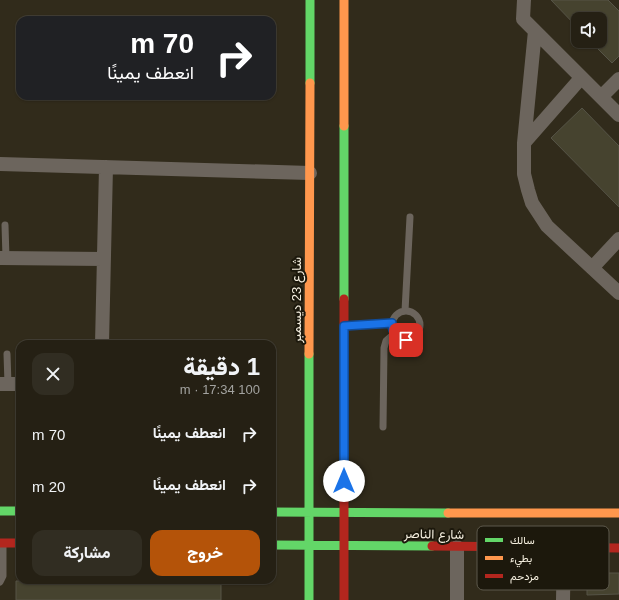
<!DOCTYPE html>
<html lang="ar">
<meta charset="utf-8">
<style>
:root{--surface:#252014;--page:#312d22;--text:#f1f3f6;--muted:#a3a3a0;--line:#423e34;--accent:#b45309}
body{margin:0;font-family:Arial,Vazirmatn,sans-serif;background:var(--page);color:var(--text);direction:rtl;height:100vh;display:flex;flex-direction:column;font-size:15px;white-space:nowrap}
*{box-sizing:border-box;margin:0}
p{font-size:13px;color:var(--muted)}
.icon{flex:none;width:22px;height:22px;fill:none;stroke:currentColor;stroke-width:2;stroke-linecap:round;stroke-linejoin:round}
.map{position:relative;flex:1;overflow:hidden;direction:ltr}
.details{position:absolute;left:16px;top:340px;width:260px;height:244px;display:flex;flex-direction:column;background:var(--surface);border-radius:12px;box-shadow:0 1px 3px #0004,0 0 0 1px var(--line);direction:rtl}
.details>*{flex:none}
.hud{position:absolute;left:16px;top:16px;width:260px;height:84px;border-radius:12px;box-shadow:0 1px 3px #0004,0 0 0 1px var(--line);direction:rtl;background:#202124;color:#fff;overflow:hidden}
.buttons{position:absolute;left:571px;top:12px;display:grid;gap:8px}
.buttons a{display:grid;place-items:center;width:36px;height:36px;border-radius:8px;background:var(--surface);box-shadow:0 1px 3px #0004,0 0 0 1px var(--line);font-size:20px}
.pin{position:absolute;display:grid;place-items:center;width:34px;height:34px;color:#fff;margin:-17px;border-radius:8px;box-shadow:0 2px 6px #0006}
.me{position:absolute;width:44px;margin:-22px;rotate:0deg;stroke-linejoin:round;filter:drop-shadow(0 0 3px #0008)}
.turn{display:flex;align-items:center;gap:14px;height:84px;padding:0 16px;font-size:18px}
.turn .icon{width:52px;height:52px;stroke-width:2.5}
.turn b{display:block;font-size:28px;line-height:34px}
.round{display:grid;place-items:center;flex:none;width:42px;height:42px;border-radius:12px;background:var(--page)}
.summary{display:flex;align-items:center;justify-content:space-between;height:68px;padding:0 16px}
h1{font-size:24px;font-weight:800;line-height:30px}
.cta{display:flex;gap:8px;margin-top:auto;padding:8px 16px}
.cta a{flex:1;height:46px;border-radius:12px;background:var(--accent);color:#fff;font-size:16px;font-weight:800;line-height:46px;text-align:center}
.cta a+a{background:var(--page);color:var(--text)}
ul{padding:0;list-style:none}
li{display:flex;align-items:center;gap:12px;height:52px;padding:0 16px}
li div{flex:1}
li b{display:block;font-size:15px}
li em{font-style:normal}
.map>svg:first-child{display:block}
.building{fill:#46432f;stroke:#565447}
.lines{fill:none;stroke-linecap:round;stroke-linejoin:round}
.lane{stroke:#6c655d;stroke-width:7}
.street{stroke:#6c655d;stroke-width:14}
.fast{stroke:#63d668;stroke-width:9}
.slow{stroke:#ff974d;stroke-width:9}
.jam{stroke:#b3261e;stroke-width:9}
.route-casing{stroke:#114b97;stroke-width:10}
.route{stroke:#1a73e8;stroke-width:7}
.labels{text-anchor:middle;dominant-baseline:central;stroke-width:4;stroke-linejoin:round;paint-order:stroke}
.street-label{font-size:13px;fill:#f6f0e0;stroke:#1c180c}
.key{fill:#1c180c;stroke:#5d594c;stroke-width:1}
.key-label{font-size:11px;fill:#f6f0e0}
</style>
<div class="map">
<svg width="619" height="600" viewBox="0 0 619 600">
<rect width="100%" height="100%" fill="#312b1b"/>
<!-- building -->
<path class="building" d="M551,0h57l11,11v45l-7,7 -22,-22h10v-22h-22v9z
M582,108l37,38v61l-68,-69z
M587,573h32v21l-32,1z
M63,580v2l57,-2h101v20h-205v-19z"/>
<g class="lines">
<!-- lane -->
<path class="lane" d="M5,225l1,33
M392 325a14 14 0 1 1 28 0a14 14 0 1 1-28 0Z
M405,311l5,-94
M346,325l46,-2
M7,354l1,30
M383,427l1,-79 2,-7 8,-7
M0,582l3,-6v-31"/>
<!-- street -->
<path class="street" d="M524,0l-1,19 12,12 -11,112v31l4,16 4,13 15,23 72,67
M535,31l84,84
M601,97l18,-18
M524,143l57,-65
M0,164l310,9
M0,258l104,1
M592,268l27,-29
M102,344l4,-177
M0,384h20
M457,600v-53
M563,600l1,-52"/>
<!-- fast -->
<path class="fast" d="M310,83v-83
M344,126v173
M0,511h20
M272,512l176,1
M272,545l160,1
M309,600v-246"/>
<!-- slow -->
<path class="slow" d="M344,0v126
M309,354l1,-271
M448,513h171"/>
<!-- jam -->
<path class="jam" d="M344,299v301
M0,543h20
M432,546l187,2"/>
</g>
<g class="lines">
<!-- route casing -->
<g class="route-casing">
<path id="route" d="M344,481v-155l48,-3c0,10 4,14 14,17"/>
</g>
<!-- route -->
<use href="#route" class="route"/>
</g>
<g class="labels">
<!-- street labels -->
<g class="street-label">
<text transform="translate(296 300) rotate(-90)">شارع 23 ديسمبر</text>
<text transform="translate(434 534) rotate(1)">شارع الناصر</text>
</g>
</g>
<!-- legend -->
<rect x="477" y="526" width="132" height="64" rx="6" class="key"/>
<rect x="485" y="538" width="18" height="4" fill="#63d668"/>
<rect x="485" y="556" width="18" height="4" fill="#ff974d"/>
<rect x="485" y="574" width="18" height="4" fill="#b3261e"/>
<g class="key-label">
<text x="510" y="544">سالك</text>
<text x="510" y="562">بطيء</text>
<text x="510" y="580">مزدحم</text>
</g>
</svg>
<div class="buttons">
<a><svg class="icon" aria-label="sound" viewBox="0 0 24 24"><path d="M4 9h4l5-4v14l-5-4H4zM17 9q2 3 0 6"/></svg></a>
</div>
<div class="pin" style="left:406px;top:340px;background:#d93025"><svg class="icon" aria-label="arrive" viewBox="0 0 24 24"><path d="M6 21V4h12l-3 4 3 4H6"/></svg></div>
<svg class="me" style="left:344px;top:481px" viewBox="-20 -20 40 40"><circle r="19" fill="#fff"/><path d="M0-13L10 11 0 6-10 11z" fill="#1a73e8"/></svg>
<div class="hud">
<div class="turn"><svg class="icon" aria-label="right" viewBox="0 0 24 24"><path d="M7 20v-9h11M14 6l5 5-5 5"/></svg><div><b>70 m</b>انعطف يمينًا</div></div>
</div>
<section class="details">
<div class="summary"><div><h1>1 دقيقة</h1><p>100 m · 17:34</p></div><a class="round"><svg class="icon" aria-label="close" viewBox="0 0 24 24"><path d="M6 6l12 12M18 6L6 18"/></svg></a></div>
<ul>
<li><svg class="icon" aria-label="right" viewBox="0 0 24 24"><path d="M7 20v-9h11M14 6l5 5-5 5"/></svg><div><b>انعطف يمينًا</b></div><em>70 m</em></li>
<li><svg class="icon" aria-label="right" viewBox="0 0 24 24"><path d="M7 20v-9h11M14 6l5 5-5 5"/></svg><div><b>انعطف يمينًا</b></div><em>20 m</em></li>
</ul>
<div class="cta"><a>خروج</a><a>مشاركة</a></div>
</section>
</div>
